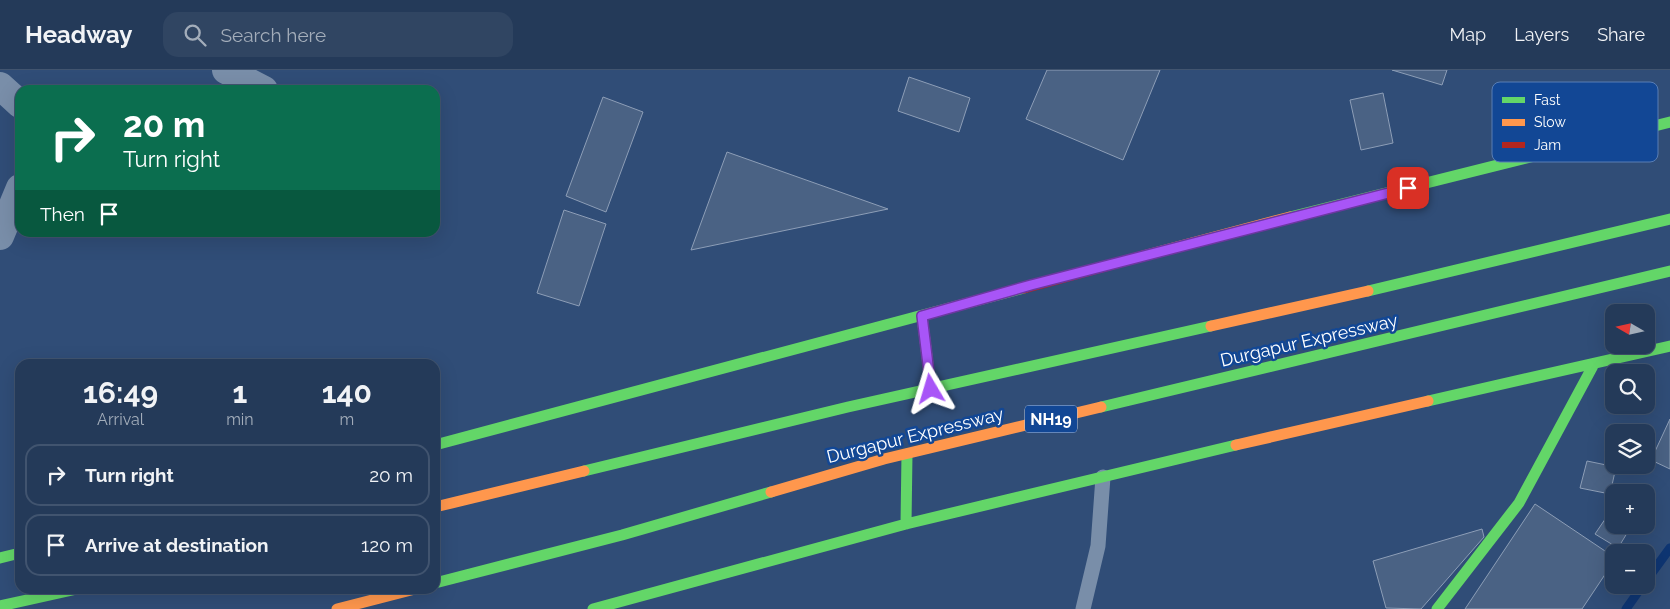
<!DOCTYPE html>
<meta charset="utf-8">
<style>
:root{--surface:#243a59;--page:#304562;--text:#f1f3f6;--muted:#a3adba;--line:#41546f}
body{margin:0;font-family:Raleway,sans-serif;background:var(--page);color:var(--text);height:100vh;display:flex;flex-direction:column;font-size:19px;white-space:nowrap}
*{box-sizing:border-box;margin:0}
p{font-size:16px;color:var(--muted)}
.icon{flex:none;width:28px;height:28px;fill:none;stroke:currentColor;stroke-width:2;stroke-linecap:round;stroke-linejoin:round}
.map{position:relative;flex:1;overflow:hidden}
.drawer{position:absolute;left:15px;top:289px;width:425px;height:235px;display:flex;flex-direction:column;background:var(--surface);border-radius:15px;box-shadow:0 5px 20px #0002,0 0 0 1px var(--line)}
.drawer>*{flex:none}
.guide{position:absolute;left:15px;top:15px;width:425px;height:152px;border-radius:15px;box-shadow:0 5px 20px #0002,0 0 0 1px var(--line);background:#0b6e4f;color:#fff;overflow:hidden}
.needle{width:32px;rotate:279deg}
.fabs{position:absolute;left:1605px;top:234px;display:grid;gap:10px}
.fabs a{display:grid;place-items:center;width:50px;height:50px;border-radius:10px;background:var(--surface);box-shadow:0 5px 20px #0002,0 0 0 1px var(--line);font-size:25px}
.pin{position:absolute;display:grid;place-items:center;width:42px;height:42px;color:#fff;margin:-21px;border-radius:10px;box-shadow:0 2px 8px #0006}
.me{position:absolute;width:55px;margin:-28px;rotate:353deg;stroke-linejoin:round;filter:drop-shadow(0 0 4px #0008)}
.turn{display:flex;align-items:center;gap:18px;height:105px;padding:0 25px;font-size:22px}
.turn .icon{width:65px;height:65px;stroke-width:2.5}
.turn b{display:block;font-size:35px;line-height:42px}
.then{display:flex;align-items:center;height:48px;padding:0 25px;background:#0003;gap:10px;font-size:19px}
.eta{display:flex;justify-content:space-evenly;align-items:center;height:85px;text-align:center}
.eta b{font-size:30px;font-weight:700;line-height:35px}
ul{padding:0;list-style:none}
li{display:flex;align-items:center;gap:15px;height:62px;margin:0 10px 8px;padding:0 15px;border:2px solid var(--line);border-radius:15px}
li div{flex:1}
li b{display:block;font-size:19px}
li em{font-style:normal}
header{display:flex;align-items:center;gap:30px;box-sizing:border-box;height:70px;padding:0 25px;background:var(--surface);border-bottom:1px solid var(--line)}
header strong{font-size:24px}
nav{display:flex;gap:28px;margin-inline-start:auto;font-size:18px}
.search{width:350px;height:45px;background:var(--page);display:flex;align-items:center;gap:12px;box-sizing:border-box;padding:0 18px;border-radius:15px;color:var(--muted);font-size:19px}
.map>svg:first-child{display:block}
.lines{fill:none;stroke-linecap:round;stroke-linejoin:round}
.stream{stroke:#0e3572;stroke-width:9}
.building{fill:#4a6284;stroke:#8d9eb7}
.lane{stroke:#798ea9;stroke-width:15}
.street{stroke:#798ea9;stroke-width:28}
.fast{stroke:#63d668;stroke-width:11}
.slow{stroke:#ff974d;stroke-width:11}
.jam{stroke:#b3261e;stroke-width:11}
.route-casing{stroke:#6d37a1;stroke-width:12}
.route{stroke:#a855f7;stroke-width:9}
.labels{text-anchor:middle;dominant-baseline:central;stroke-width:5;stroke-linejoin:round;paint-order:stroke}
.shield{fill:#124795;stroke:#b8c8df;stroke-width:1}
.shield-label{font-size:16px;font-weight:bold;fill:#fff}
.street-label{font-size:18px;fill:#fff;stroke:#124795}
.key{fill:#124795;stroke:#597eb5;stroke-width:1}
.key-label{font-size:14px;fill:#fff}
</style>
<header>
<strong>Headway</strong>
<div class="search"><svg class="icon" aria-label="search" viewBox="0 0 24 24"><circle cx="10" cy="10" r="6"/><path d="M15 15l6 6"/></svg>Search here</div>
<nav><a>Map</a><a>Layers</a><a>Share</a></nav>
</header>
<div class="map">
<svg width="1670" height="539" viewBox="0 0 1670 539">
<rect width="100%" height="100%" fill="#304d77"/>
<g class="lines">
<!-- stream -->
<path class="stream" d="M1646,511l24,-33
M1626,539l17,-24"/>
</g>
<!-- building -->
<path class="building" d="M1047,0h113l-37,90 -97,-41z
M1392,0h55l-5,15z
M909,7l61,21 -11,34 -61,-21z
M1383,23l10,50 -32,7 -11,-50z
M603,27l40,15 -37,100 -40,-16z
M727,82l161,57 -197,41z
M564,140l42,14 -27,82 -42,-13z
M1670,349v50l-19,-9z
M1587,391l29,6 -6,27 -30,-6z
M1535,434l79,53v4l-32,48h-117z
M1614,436v19h18l-14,23 -23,-14z
M1482,459l2,8 -63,72 -35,-1 -13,-47z"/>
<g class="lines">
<!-- lane -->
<path class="lane" d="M1083,539l15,-63 5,-69"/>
<!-- street -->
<path class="street" d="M226,0l38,20
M0,16l20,18
M0,166l20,-48"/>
<!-- fast -->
<path class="fast" d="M1290,147l380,-95
M1368,221l302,-72
M922,246l9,73
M1428,331l242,-55
M1101,337l569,-136
M435,375l589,-157
M584,401l264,-64 363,-81
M906,454l1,-70
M0,488l20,-5
M435,513l187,-48 149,-43
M0,536l77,-17
M593,539l313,-85 330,-79
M1437,539l82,-106 75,-139"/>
<!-- slow -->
<path class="slow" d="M1143,186l147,-39
M1211,256l157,-35
M1236,375l192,-44
M771,422l113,-33 217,-52
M435,437l149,-36
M337,539l78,-20"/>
<!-- jam -->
<path class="jam" d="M1024,218l119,-32"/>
</g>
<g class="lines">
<!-- route casing -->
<g class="route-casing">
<path id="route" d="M931,319l-9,-73 109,-31 377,-97"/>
</g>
<!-- route -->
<use href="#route" class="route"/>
</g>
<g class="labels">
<!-- shield labels -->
<rect class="shield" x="1025" y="335.5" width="52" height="27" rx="4"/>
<g class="shield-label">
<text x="1051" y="349">NH19</text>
</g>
<!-- street labels -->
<g class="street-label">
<text transform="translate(1309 270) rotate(-13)">Durgapur Expressway</text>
<text transform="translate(915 365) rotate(-14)">Durgapur Expressway</text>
</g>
</g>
<!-- legend -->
<rect x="1492" y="12" width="166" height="80" rx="8" class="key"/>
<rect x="1502" y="27" width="23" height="6" fill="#63d668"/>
<rect x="1502" y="49" width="23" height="7" fill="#ff974d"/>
<rect x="1502" y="72" width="23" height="6" fill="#b3261e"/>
<g class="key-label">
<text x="1534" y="35">Fast</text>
<text x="1534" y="57">Slow</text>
<text x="1534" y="80">Jam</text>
</g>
</svg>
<div class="fabs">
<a><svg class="needle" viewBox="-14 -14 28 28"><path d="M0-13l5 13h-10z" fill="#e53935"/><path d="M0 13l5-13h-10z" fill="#a3adba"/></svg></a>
<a><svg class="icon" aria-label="search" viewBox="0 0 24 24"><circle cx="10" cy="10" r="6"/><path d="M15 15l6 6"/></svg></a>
<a><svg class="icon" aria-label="layers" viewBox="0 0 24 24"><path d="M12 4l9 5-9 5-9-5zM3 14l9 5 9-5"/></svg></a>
<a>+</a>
<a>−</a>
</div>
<div class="pin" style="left:1408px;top:118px;background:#d93025"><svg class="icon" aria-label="arrive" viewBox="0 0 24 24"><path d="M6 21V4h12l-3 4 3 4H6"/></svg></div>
<svg class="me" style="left:931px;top:319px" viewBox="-20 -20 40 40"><path d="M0-17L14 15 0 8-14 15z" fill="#a855f7" stroke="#fff" stroke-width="4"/></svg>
<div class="guide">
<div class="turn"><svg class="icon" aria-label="right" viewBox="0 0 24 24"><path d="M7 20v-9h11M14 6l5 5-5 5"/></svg><div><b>20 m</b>Turn right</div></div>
<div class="then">Then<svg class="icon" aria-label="arrive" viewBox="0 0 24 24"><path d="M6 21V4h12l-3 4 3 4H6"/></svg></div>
</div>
<section class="drawer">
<div class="eta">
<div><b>16:49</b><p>Arrival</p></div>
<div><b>1</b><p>min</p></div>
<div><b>140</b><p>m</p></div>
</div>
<ul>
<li><svg class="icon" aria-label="right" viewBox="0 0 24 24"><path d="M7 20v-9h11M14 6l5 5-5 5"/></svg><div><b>Turn right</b></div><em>20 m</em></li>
<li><svg class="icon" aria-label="arrive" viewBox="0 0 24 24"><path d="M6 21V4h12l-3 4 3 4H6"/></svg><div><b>Arrive at destination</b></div><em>120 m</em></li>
</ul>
</section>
</div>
